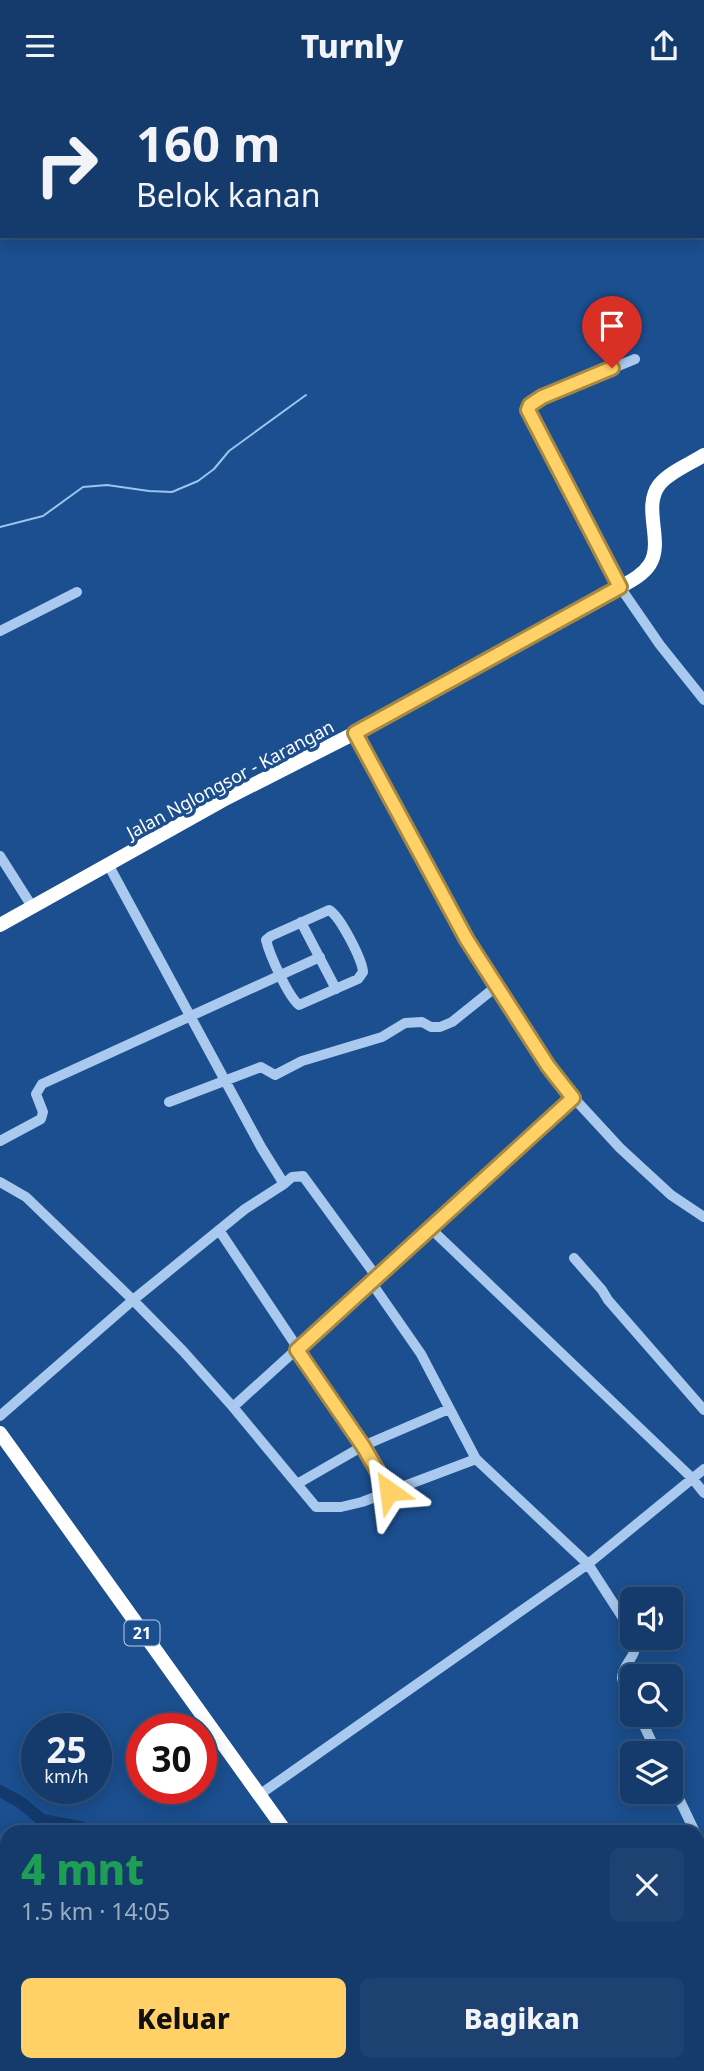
<!DOCTYPE html>
<html lang="id">
<meta charset="utf-8">
<style>
:root{--surface:#143b6b;--page:#1d4271;--text:#f1f3f6;--muted:#9dadc1;--line:#33557e;--accent:#ffd166}
body{margin:0;font-family:"Noto Sans",sans-serif;background:var(--page);color:var(--text);height:100vh;display:flex;flex-direction:column;font-size:26px;white-space:nowrap}
*{box-sizing:border-box;margin:0}
p{font-size:23px;color:var(--muted)}
.icon{flex:none;width:38px;height:38px;fill:none;stroke:currentColor;stroke-width:2;stroke-linecap:round;stroke-linejoin:round}
.map{position:relative;flex:1;overflow:hidden}
.panel{position:absolute;left:0px;top:1734px;width:705px;height:247px;display:flex;flex-direction:column;background:var(--surface);border-radius:21px 21px 0 0;box-shadow:0 4px 18px #0003,0 0 0 2px var(--line)}
.panel>*{flex:none}
.top-card{position:absolute;left:0px;top:0px;width:705px;height:147px;box-shadow:0 4px 18px #0003,0 0 0 2px var(--line);background:#143b6b;color:var(--text);overflow:hidden}
.tools{position:absolute;left:620px;top:1496px;display:grid;gap:14px}
.tools a{display:grid;place-items:center;width:63px;height:63px;border-radius:10px;background:var(--surface);box-shadow:0 4px 18px #0003,0 0 0 2px var(--line);font-size:35px}
.speed{position:absolute;left:21px;top:1622px;display:flex;gap:14px;font-size:35px;font-weight:700;text-align:center}
.speed>*{display:grid;place-content:center;width:91px;height:91px;border-radius:50%;background:var(--surface);box-shadow:0 4px 18px #0003,0 0 0 2px var(--line);line-height:1}
.speed small{font-size:18px;font-weight:400}
.speed .limit{border:10px solid #d22;background:#fff;color:#111}
.pin{position:absolute;display:grid;place-items:center;width:60px;height:60px;color:#fff;margin:-72px -30px;border-radius:50% 50% 50% 0;rotate:-45deg;box-shadow:0 0 7px #0007}
.pin .icon{rotate:45deg}
.me{position:absolute;width:77px;margin:-38px;rotate:329deg;stroke-linejoin:round;filter:drop-shadow(0 0 5px #0008)}
.turn{display:flex;align-items:center;gap:24px;height:147px;padding:0 21px;font-size:32px}
.turn .icon{width:91px;height:91px;stroke-width:2.5}
.turn b{display:block;font-size:49px;line-height:60px}
.round{display:grid;place-items:center;flex:none;width:74px;height:74px;border-radius:10px;background:var(--page)}
.summary{display:flex;align-items:center;justify-content:space-between;height:119px;padding:0 21px}
h1{font-size:42px;font-weight:800;line-height:52px;color:#1e9e55}
.primary-button{display:flex;gap:14px;margin-top:auto;padding:14px 21px}
.primary-button a{flex:1;height:80px;border-radius:10px;background:var(--accent);color:#111;font-size:28px;font-weight:800;line-height:80px;text-align:center}
.primary-button a+a{background:var(--page);color:var(--text)}
header{display:flex;justify-content:space-between;align-items:center;height:91px;padding:0 21px;background:var(--surface);font-size:32px;font-weight:800}
.map>svg:first-child{display:block}
.lines{fill:none;stroke-linecap:round;stroke-linejoin:round}
.stream{stroke:#9cc4f0;stroke-width:2}
.river{stroke:#123a6d;stroke-width:12}
.minor{stroke:#a9c9ee;stroke-width:10}
.highway{stroke:#fff;stroke-width:14}
.route-casing{stroke:#a68842;stroke-width:18}
.route{stroke:#ffd166;stroke-width:12}
.labels{text-anchor:middle;dominant-baseline:central;stroke-width:7;stroke-linejoin:round;paint-order:stroke}
.shield{fill:#1b4f8f;stroke:#bbcadd;stroke-width:2}
.shield-label{font-size:16px;font-weight:bold;fill:#fff}
.street-label{font-size:18px;fill:#fff;stroke:#1b4f8f}
</style>
<header><svg class="icon" aria-label="menu" viewBox="0 0 24 24"><path d="M4 6h16M4 12h16M4 18h16"/></svg>Turnly<svg class="icon" aria-label="share" viewBox="0 0 24 24"><path d="M12 15V3M7 8l5-5 5 5M5 13v7h14v-7"/></svg></header>
<div class="map">
<svg width="704" height="1980" viewBox="0 0 704 1980">
<rect width="100%" height="100%" fill="#1b4f8f"/>
<g class="lines">
<!-- stream -->
<path class="stream" d="M0,436l43,-11 40,-29 24,-2 42,6 23,1 26,-11 16,-12 15,-18 77,-56"/>
<!-- river -->
<path class="river" d="M0,1700l20,11 22,18 37,7 15,5
M438,1974l6,6"/>
<!-- minor -->
<path class="minor" d="M635,268l-93,38 -12,8 -1,5 91,177 40,58 44,55
M0,540l77,-39
M355,642l112,207 93,143 60,65 51,47 33,22
M0,765l33,52
M329,819c11,6 33,49 34,62l-5,7 -59,26c-11,-9 -29,-49 -33,-65l5,-4z
M301,831l35,67
M169,1011l92,-35 14,8 27,-14 80,-24 23,-14 17,-1 9,5h9l12,-5 45,-36
M0,1050l41,-22 2,-7 -7,-18 6,-10 278,-127
M0,1091l26,15 107,103 112,-91 39,-25 -23,-37 -152,-281
M284,1093l8,-7 11,-1 73,100
M429,1136l263,251 12,15
M219,1139l144,216 -66,38
M574,1167l28,32 6,10 96,110
M371,1191l50,72 55,105
M233,1316l340,-309
M0,1325l133,-116 50,51 50,56 83,100h25l21,-5 114,-43 112,105 116,-95
M389,1400l-26,-45 86,-37
M632,1609c-3,-6 -9,-15 -10,-22 0,-15 17,-21 13,-40
M639,1624l18,38
M670,1689l25,52
M259,1704l329,-231 44,68
M698,1747l6,13
M61,1980l12,-6"/>
<!-- highway -->
<path class="highway" d="M0,834l227,-127 128,-65 265,-146c11,-6 23,-12 30,-23 14,-23 -8,-56 9,-79 10,-13 31,-21 45,-30
M0,1342l286,399
M454,1974l5,6"/>
</g>
<g class="lines">
<!-- route casing -->
<g class="route-casing">
<path id="route" d="M389,1400l-26,-45 -66,-96 276,-252 -25,-32 -81,-126 -112,-207 265,-146 -92,-177 2,-5 12,-8 70,-29"/>
</g>
<!-- route -->
<use href="#route" class="route"/>
</g>
<g class="labels">
<!-- shield labels -->
<rect class="shield" x="124.5" y="1529.5" width="35" height="25" rx="5"/>
<g class="shield-label">
<text x="142" y="1542">21</text>
</g>
<!-- street labels -->
<g class="street-label">
<text transform="translate(230 688) rotate(-28)">Jalan Nglongsor - Karangan</text>
</g>
</g>
</svg>
<div class="tools">
<a><svg class="icon" aria-label="sound" viewBox="0 0 24 24"><path d="M4 9h4l5-4v14l-5-4H4zM17 9q2 3 0 6"/></svg></a>
<a><svg class="icon" aria-label="search" viewBox="0 0 24 24"><circle cx="10" cy="10" r="6"/><path d="M15 15l6 6"/></svg></a>
<a><svg class="icon" aria-label="layers" viewBox="0 0 24 24"><path d="M12 4l9 5-9 5-9-5zM3 14l9 5 9-5"/></svg></a>
</div>
<div class="speed"><div>25<small>km/h</small></div><div class="limit">30</div></div>
<div class="pin" style="left:612px;top:277px;background:#d93025"><svg class="icon" aria-label="arrive" viewBox="0 0 24 24"><path d="M6 21V4h12l-3 4 3 4H6"/></svg></div>
<svg class="me" style="left:389px;top:1400px" viewBox="-20 -20 40 40"><path d="M0-17L14 15 0 8-14 15z" fill="#ffd166" stroke="#fff" stroke-width="4"/></svg>
<div class="top-card">
<div class="turn"><svg class="icon" aria-label="right" viewBox="0 0 24 24"><path d="M7 20v-9h11M14 6l5 5-5 5"/></svg><div><b>160 m</b>Belok kanan</div></div>
</div>
<section class="panel">
<div class="summary"><div><h1>4 mnt</h1><p>1.5 km · 14:05</p></div><a class="round"><svg class="icon" aria-label="close" viewBox="0 0 24 24"><path d="M6 6l12 12M18 6L6 18"/></svg></a></div>
<div class="primary-button"><a>Keluar</a><a>Bagikan</a></div>
</section>
</div>
